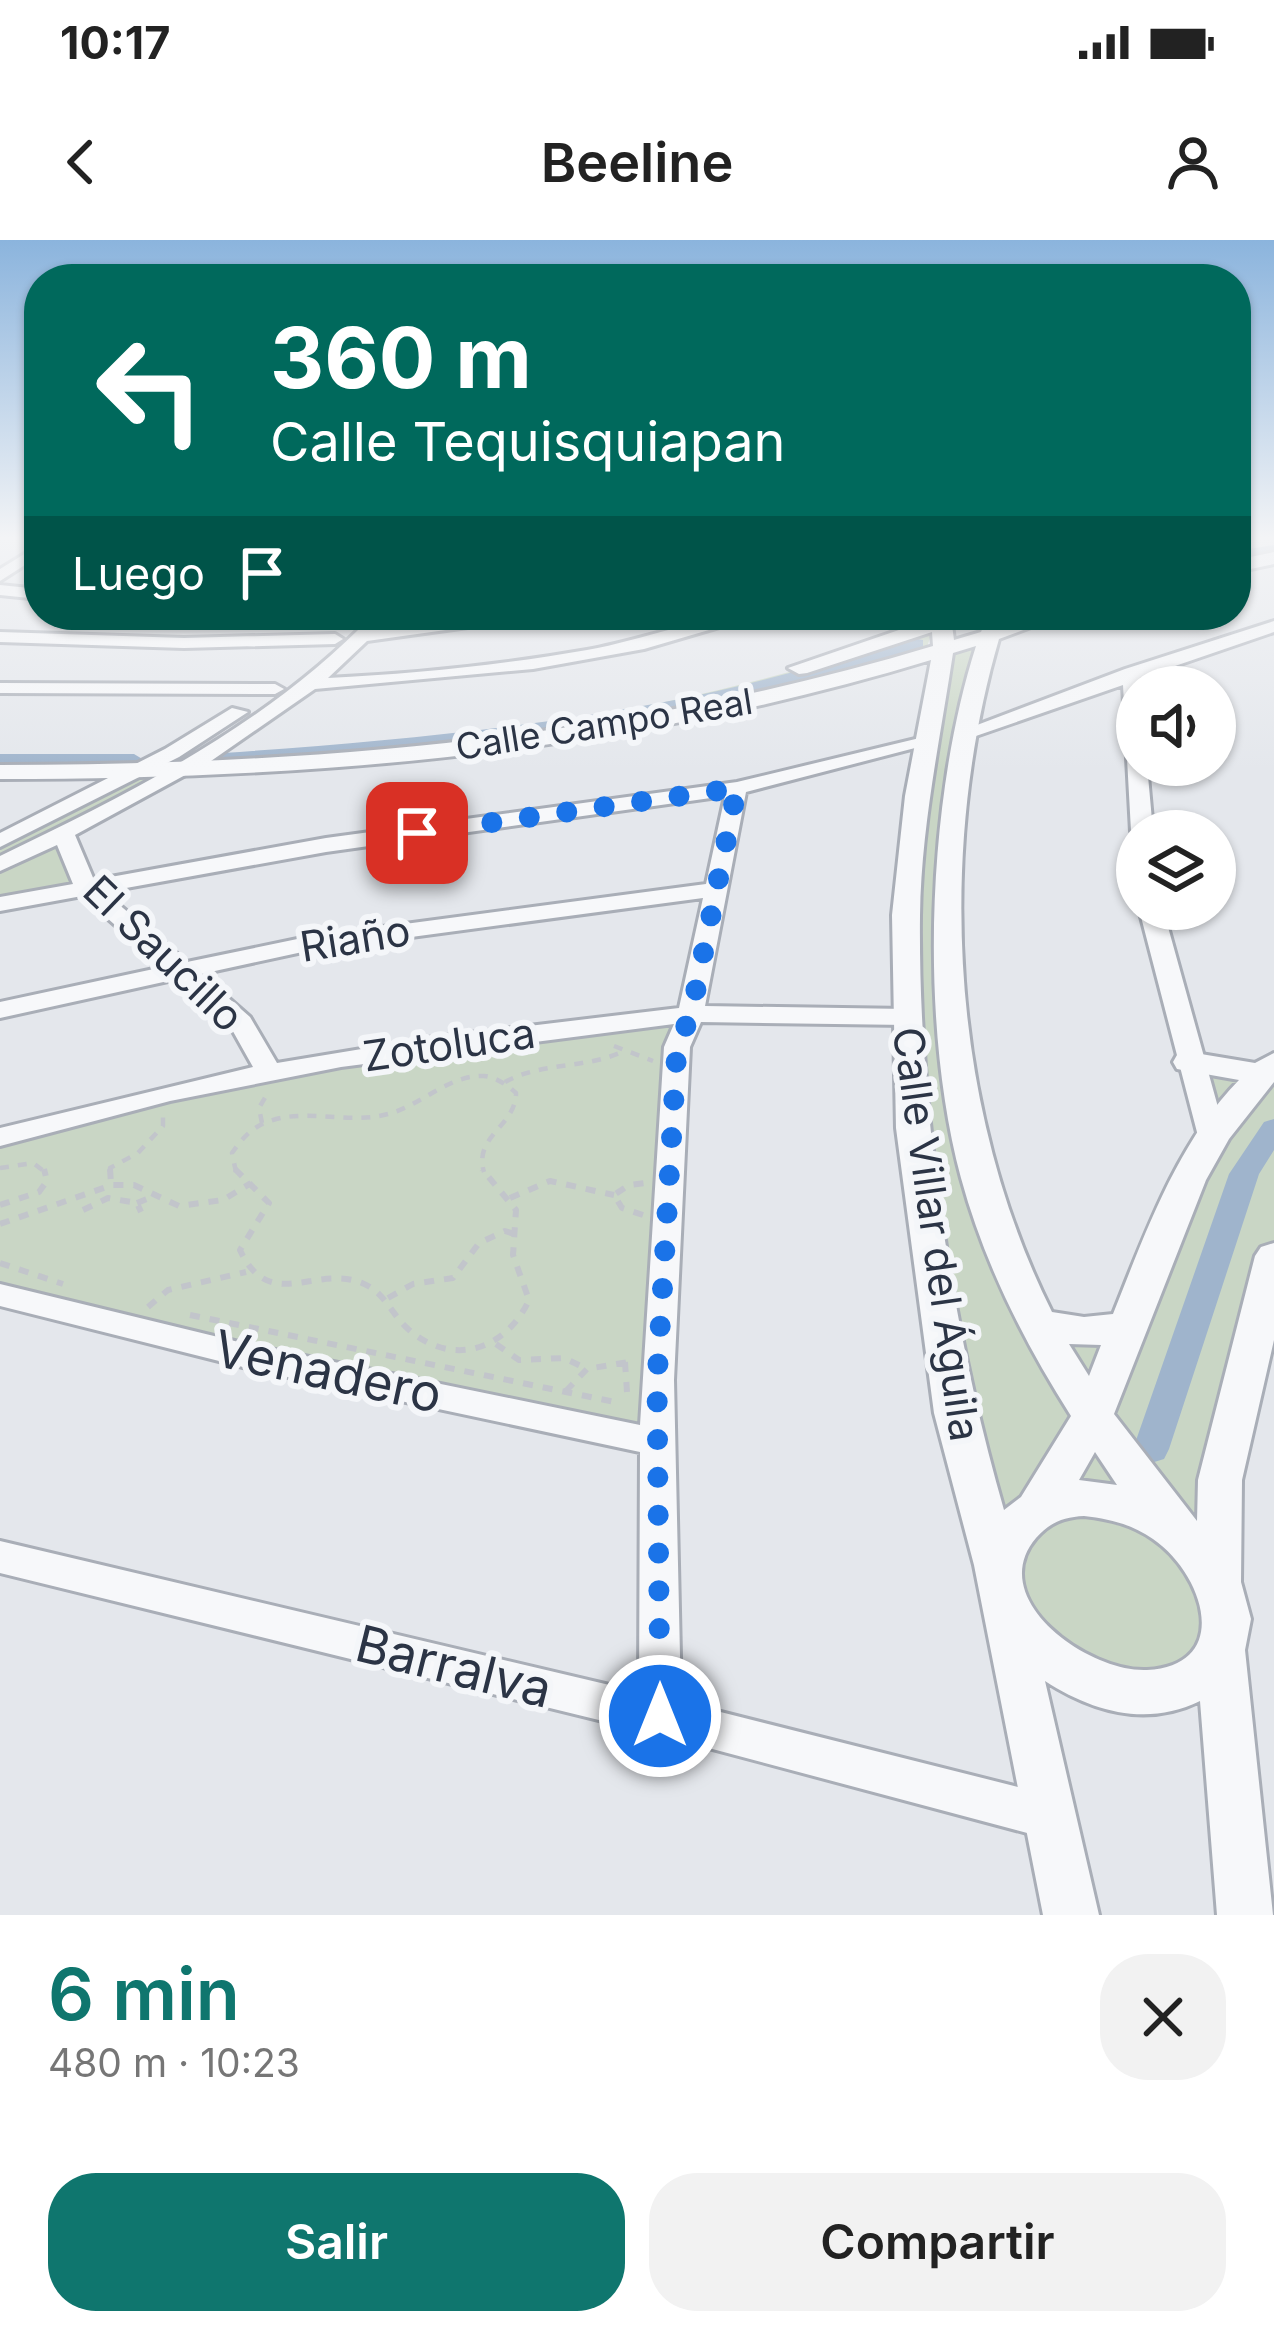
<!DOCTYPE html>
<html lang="es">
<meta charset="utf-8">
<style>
:root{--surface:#fff;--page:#f2f2f2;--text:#222;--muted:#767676;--accent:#0f766e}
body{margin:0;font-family:Inter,sans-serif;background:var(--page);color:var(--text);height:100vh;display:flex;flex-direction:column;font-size:45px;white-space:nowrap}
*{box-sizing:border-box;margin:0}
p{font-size:39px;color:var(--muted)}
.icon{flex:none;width:66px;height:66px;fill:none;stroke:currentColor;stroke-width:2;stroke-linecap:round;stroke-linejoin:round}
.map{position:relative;height:1675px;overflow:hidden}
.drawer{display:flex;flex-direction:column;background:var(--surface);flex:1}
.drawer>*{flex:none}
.guide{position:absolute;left:24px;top:24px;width:1227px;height:366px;border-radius:48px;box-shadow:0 3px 9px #0004;background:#00695c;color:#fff;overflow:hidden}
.tools{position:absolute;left:1116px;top:426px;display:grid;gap:24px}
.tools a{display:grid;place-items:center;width:120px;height:120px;border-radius:50%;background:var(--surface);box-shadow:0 3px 9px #0004;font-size:60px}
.pin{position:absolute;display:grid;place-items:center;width:102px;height:102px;color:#fff;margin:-51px;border-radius:24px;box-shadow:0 6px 18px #0006}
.me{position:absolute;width:132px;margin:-66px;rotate:0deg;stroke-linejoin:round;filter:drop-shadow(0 0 9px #0008)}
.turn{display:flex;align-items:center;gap:42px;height:252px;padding:0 48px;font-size:54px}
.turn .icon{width:156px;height:156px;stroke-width:2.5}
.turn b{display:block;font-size:84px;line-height:102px}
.then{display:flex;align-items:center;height:114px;padding:0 48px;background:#0003;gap:24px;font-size:45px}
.round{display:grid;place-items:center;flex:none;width:126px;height:126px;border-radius:48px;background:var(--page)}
.head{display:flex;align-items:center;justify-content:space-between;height:204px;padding:0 48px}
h1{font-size:72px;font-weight:600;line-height:90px;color:var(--accent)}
.primary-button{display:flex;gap:24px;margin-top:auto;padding:24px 48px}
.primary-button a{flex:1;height:138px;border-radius:48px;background:var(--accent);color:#fff;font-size:48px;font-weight:600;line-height:138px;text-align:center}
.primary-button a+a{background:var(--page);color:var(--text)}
.status{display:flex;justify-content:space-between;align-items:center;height:84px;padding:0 60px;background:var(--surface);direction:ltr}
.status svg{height:33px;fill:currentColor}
header{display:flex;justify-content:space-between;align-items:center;height:156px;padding:0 48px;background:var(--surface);font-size:54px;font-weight:600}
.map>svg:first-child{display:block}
.green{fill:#c9d6c5}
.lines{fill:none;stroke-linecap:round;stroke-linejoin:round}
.canal{fill:#9fb4cc;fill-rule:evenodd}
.minor-casing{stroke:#a9aeb7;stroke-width:6}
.tertiary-casing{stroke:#a9aeb7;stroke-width:6}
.path-far1{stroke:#c2c5cb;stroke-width:4.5;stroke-dasharray:9 9;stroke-linecap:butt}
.path{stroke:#c2c5cb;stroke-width:6;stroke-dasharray:10 10;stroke-linecap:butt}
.minor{fill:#f7f8fa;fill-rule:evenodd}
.tertiary{fill:#f7f8fa;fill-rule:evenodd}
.route{stroke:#1a73e8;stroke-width:21;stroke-dasharray:0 37.8}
.labels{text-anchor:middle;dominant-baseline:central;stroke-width:12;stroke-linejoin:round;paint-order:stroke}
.far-street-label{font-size:36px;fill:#2b3445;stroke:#f4f6f9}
.street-label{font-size:42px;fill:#2b3445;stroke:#f4f6f9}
.near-street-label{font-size:51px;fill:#2b3445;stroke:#f4f6f9}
</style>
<div class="status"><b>10:17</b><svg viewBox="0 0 49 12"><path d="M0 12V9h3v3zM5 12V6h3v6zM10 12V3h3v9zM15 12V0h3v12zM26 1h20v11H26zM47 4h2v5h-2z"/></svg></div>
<header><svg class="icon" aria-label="back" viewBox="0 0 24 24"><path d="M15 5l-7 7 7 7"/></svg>Beeline<svg class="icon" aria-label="person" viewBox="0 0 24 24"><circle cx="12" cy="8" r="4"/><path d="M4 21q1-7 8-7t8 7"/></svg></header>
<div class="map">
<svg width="1274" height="1675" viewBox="0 0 1274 1675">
<rect width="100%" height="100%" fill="#e4e7ec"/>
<!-- green -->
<path class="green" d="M996,375h57l-64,20 -31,165 9,329 70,195 91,3 84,-191 -23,-74 71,12 14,-11v193l-54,224 1,171 -111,38 -106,-85 -99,-610 39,-347 45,-12z
M926,393l5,2 -4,12 -164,46 -200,36 -161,18 -151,13 -43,-2c158,-10 317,-26 471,-59 84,-18 166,-42 247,-66z
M177,532l-113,61 21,54 -85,17v-63l134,-68z
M691,774l-34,428 -657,-147v-158l268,-66z"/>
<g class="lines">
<!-- canal -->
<path class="canal" d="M1274,305v8l-38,8v-10z
M917,399l6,1v8c-230,68 -461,101 -700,117l-10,-6 10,-6c146,-10 292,-23 436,-50 88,-16 172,-42 258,-64z
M0,514h134l10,6 -10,6h-134z
M1274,879v31l-15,24 -90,275 -5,10 -13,4 -13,-4 -5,-10 96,-275 35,-52z"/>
<!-- minor casing -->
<g class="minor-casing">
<path id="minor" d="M39,305v11l-39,25v-12z
M0,345l39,4v10l-39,-4z
M373,375h17l-12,14 104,-14h44l-8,5 -151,21 -39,37c87,-4 173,-13 259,-28 57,-10 116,-35 173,-35l-116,34 -111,20 -218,20 -104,72 -136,74 19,45 232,-42 411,-56 191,-46 10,6 -192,50 -41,214 202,3 13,8 -13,8 -206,-3 -11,25 -16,333 7,322 365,92 16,7 6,15 -6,15 -16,7 -386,-103 -660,-162v-32l639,151 1,-240 -389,-83 -251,-63v-22l251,61 389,80 24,-378 10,-23 -333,43 -171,34 -170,45v-18l253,-61 -23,-41 -53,-47 -177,39v-16l163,-35 -81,-71 -82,15v-14l73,-13 -16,-39 -57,26v-15c135,-65 268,-132 373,-241zM725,556l-19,88 -399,53 -120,25 -83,-70 222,-40zM703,658l-24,110 -251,30 -151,25 -27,-46 -49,-43 106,-23z
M1274,381v11l-134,46 -3,87h10l6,66h-16v5l-6,-5 -8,-146 -150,52 -17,-4 169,-64z
M0,392l184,6 151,-4 8,5 -8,5 -151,4 -184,-6z
M0,443l275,1 9,5 -9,5 -275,-1z
M232,468l16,4 -69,45 -179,90v-14l165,-84z
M1139,669h24l63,227 -4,6h-20l-4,-6z"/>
</g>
<!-- tertiary casing -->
<g class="tertiary-casing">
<path id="tertiary" d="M1274,312v12l-38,8v-12z
M931,375h39l-18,10 2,15 27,-8 6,-15h14l2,8 30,-10h30l-64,24c-63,216 -48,472 53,673l32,5 29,-3c32,-80 64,-171 126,-234l-62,-11 -4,-7 4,-7 12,-3 66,11 19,-10v29l-45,57 -23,41 -92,234 83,107 1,-41 57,-224 6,-9 13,-4v97l-32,140 -1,102 10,37 -6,31 28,265h-56l-17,-214c-53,26 -107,11 -155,-20l54,234h-56l-69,-350 -40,-152 -38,-285 -4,-213 13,-119 26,-136c-304,93 -615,119 -931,119v-14c317,0 628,-27 933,-119l-1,-14 -125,41 -8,1 -11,-6 143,-49zM976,406c-49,153 -57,376 -15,532 23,85 63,164 110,238l-50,81 -17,13c-53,-184 -86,-402 -84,-594 1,-88 20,-176 33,-263zM1069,1104l32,1 -12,31zM1095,1212l22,33 -38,-5zM1084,1276c26,3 47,8 69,23 50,34 81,126 -6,131 -58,3 -163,-71 -111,-132 14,-16 28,-21 48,-22z"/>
</g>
<!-- path-far1 -->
<path class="path-far1" d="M614,806l39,15
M505,842c36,-20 79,-13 117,-30
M262,883l-3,-15 7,-12
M0,928l33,-5 12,9
M110,932v-4l28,-15 25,-27v-10
M236,932l-4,-19c9,-13 19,-25 35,-31 39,-15 81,3 121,-8 32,-8 62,-40 96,-38 12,1 23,9 32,17 0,33 -43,43 -32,79"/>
<!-- path -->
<path class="path" d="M110,929l1,14
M235,929l34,34 -29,47c30,64 74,14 122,33 23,9 29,31 46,46 44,39 98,21 121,-29l-16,-45 3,-45 -34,-41
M510,958l40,-17 64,14
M137,963l20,-8
M0,965l39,-13 8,-11 -3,-12
M83,970l25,-12 29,5 4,9
M643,975l-21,-7 -8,-13 15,-10 16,-2
M0,984l112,-39h22l45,21 44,-6 28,-17
M0,1023l63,21
M388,1058l25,-14 40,-6 26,-35 26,-12 12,4
M148,1067l20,-17 78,-18
M190,1075l425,87
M496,1104l23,16 45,-2 23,11
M625,1122l2,30
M566,1151l21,-22 47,-8"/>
<!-- minor -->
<use href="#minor" class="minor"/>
<!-- tertiary -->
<use href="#tertiary" class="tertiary"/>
</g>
<!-- sky -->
<linearGradient id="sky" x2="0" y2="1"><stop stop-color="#8bb4dd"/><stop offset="0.56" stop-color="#f3f4f6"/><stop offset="1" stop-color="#f3f4f6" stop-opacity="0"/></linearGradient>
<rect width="1274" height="531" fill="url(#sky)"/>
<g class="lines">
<!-- route -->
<path class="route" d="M417,593l320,-45 -46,226 -14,33 -20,333 3,336"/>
</g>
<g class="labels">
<!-- far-street labels -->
<g class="far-street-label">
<text transform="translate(604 484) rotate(-9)">Calle Campo Real</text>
</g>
<!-- street labels -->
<g class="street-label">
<text transform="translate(355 698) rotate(-9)">Riaño</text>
<text transform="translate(164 713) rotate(44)">El Saucillo</text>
<text transform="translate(449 804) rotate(-8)">Zotoluca</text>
<text transform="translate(937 994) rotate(82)">Calle Villar del Águila</text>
</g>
<!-- near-street labels -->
<g class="near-street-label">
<text transform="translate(328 1131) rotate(12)">Venadero</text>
<text transform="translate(454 1426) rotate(14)">Barralva</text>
</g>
</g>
</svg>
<div class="tools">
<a><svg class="icon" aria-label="sound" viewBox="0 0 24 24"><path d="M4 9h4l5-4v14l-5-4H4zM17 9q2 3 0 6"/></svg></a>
<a><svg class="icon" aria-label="layers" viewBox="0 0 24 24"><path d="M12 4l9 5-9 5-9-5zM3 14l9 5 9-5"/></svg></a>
</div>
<div class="pin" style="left:417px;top:593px;background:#d93025"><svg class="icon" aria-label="arrive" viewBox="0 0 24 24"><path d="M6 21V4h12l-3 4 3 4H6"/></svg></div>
<svg class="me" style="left:660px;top:1476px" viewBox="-20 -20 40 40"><circle r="17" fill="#1a73e8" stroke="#fff" stroke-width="3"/><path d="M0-11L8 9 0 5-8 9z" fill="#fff"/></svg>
<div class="guide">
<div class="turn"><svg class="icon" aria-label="left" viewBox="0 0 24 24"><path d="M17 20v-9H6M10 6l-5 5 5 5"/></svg><div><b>360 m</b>Calle Tequisquiapan</div></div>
<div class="then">Luego<svg class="icon" aria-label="arrive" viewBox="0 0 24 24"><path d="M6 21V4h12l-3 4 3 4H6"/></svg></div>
</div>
</div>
<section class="drawer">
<div class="head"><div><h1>6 min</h1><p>480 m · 10:23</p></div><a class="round"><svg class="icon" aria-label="close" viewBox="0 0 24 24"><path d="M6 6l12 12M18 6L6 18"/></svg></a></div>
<div class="primary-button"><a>Salir</a><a>Compartir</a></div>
</section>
